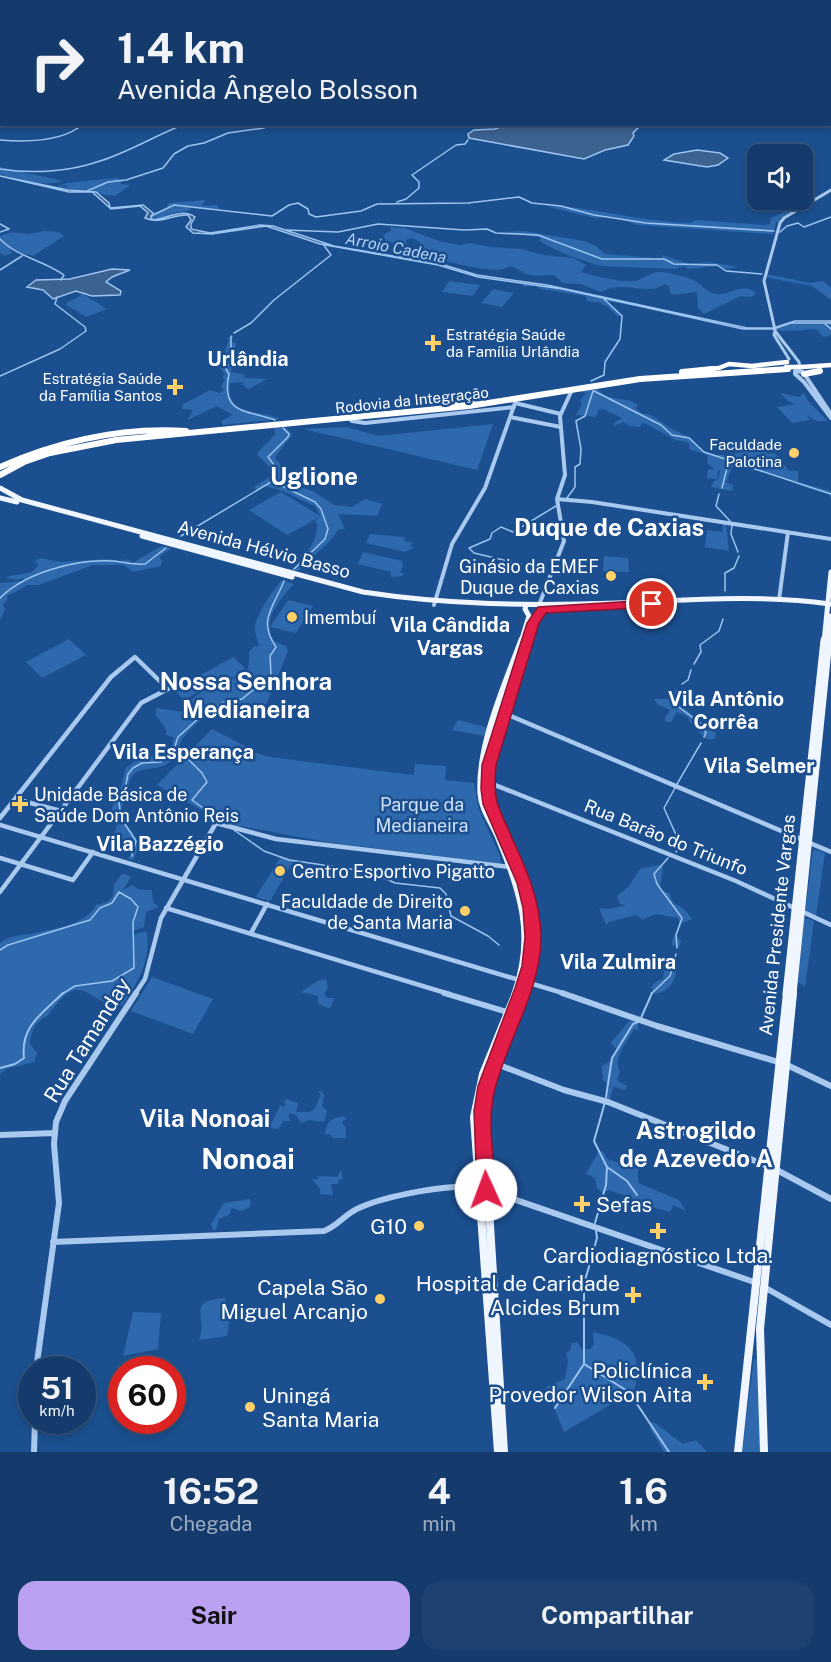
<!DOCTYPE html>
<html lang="pt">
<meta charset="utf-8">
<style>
:root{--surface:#143b6b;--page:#1d4271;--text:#f1f3f6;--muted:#9dadc1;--line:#33557e;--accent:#bca0f2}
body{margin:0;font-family:"Public Sans",sans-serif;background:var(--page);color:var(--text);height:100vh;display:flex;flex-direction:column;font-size:22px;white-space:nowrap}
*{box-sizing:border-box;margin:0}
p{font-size:20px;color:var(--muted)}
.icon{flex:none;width:33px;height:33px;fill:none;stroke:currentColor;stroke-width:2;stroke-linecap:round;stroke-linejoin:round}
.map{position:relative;height:1452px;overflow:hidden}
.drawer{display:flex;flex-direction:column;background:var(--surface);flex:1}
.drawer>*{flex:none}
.guide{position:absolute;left:0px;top:0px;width:831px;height:126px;box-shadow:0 3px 9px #0003,0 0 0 2px var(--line);background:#143b6b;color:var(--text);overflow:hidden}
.fabs{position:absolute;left:747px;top:144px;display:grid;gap:12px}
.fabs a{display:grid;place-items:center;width:66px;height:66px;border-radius:12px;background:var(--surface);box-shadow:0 3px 9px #0003,0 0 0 2px var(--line);font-size:30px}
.speed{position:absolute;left:18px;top:1356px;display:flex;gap:12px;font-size:30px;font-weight:700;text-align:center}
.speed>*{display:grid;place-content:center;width:78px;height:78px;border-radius:50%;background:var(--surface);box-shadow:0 3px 9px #0003,0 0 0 2px var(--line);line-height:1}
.speed small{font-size:15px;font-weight:400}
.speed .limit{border:9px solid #d22;background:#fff;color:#111}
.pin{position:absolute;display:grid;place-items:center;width:51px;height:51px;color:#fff;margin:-26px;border:3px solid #fff;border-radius:50%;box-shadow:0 2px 6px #0007}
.me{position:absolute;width:66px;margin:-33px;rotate:358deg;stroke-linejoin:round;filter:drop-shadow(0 0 4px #0008)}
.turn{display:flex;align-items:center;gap:21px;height:126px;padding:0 18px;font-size:27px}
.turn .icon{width:78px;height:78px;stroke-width:2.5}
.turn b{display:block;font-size:42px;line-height:51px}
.eta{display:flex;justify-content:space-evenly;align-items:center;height:102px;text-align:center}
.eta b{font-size:36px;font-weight:700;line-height:42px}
.primary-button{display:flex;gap:12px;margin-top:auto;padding:12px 18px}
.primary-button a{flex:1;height:69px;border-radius:18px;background:var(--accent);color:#111;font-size:24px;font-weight:700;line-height:69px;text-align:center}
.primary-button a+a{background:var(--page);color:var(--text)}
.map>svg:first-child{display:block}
.green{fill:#2e69ad}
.water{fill:#3c6290;stroke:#9cc4f0;stroke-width:1.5}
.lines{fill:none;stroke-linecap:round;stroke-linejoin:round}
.stream-far1{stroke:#9cc4f0;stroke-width:1.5}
.stream{stroke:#9cc4f0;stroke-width:2}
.minor-far4{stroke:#a9c9ee;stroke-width:2}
.minor-far3{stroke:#a9c9ee;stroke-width:3}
.minor-far2{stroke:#a9c9ee;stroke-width:4}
.minor-far1{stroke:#a9c9ee;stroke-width:4.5}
.minor{stroke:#a9c9ee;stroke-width:6}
.major-far2{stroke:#f0f6ff;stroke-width:5}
.major-far1{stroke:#f0f6ff;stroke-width:7}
.major{stroke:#f0f6ff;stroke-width:8}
.highway-far1{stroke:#fff;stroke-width:4.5}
.highway{stroke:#fff;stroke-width:6}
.highway-bridge{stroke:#fff;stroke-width:4.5}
.route{fill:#e11d48;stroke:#92132f;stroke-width:1.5}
.poi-dot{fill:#ffd166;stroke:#1b4f8f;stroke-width:2}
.labels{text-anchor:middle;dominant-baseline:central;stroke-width:5;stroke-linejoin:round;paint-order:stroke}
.far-poi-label{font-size:15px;fill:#fff;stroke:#1b4f8f;text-anchor:end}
.far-street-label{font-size:15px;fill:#fff;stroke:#1b4f8f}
.far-water-label{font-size:16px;font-style:italic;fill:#b5d3f5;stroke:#1b4f8f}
.street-label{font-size:18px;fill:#fff;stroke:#1b4f8f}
.poi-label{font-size:18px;fill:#fff;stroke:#1b4f8f;text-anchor:start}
.park-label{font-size:18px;fill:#cfe3fa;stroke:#1b4f8f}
.far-district-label{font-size:20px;font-weight:bold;fill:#fff;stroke:#1b4f8f}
.neighbourhood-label{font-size:20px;font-weight:bold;fill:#fff;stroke:#1b4f8f}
.near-street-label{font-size:21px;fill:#fff;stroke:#1b4f8f}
.near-poi-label{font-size:21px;fill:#fff;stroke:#1b4f8f;text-anchor:end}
.district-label{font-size:24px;font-weight:bold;fill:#fff;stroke:#1b4f8f}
.near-neighbourhood-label{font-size:24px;font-weight:bold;fill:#fff;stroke:#1b4f8f}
.near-district-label{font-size:28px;font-weight:bold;fill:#fff;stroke:#1b4f8f}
</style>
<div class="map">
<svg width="831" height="1452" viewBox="0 0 831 1452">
<rect width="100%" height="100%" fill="#1b4f8f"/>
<!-- green -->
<path class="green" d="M0,167l63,14c-20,6 -44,-1 -63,-7z
M116,178l8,2 -4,4 10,1 -15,11 -51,-8 4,-3 -7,1 3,2 -6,-2 9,-3z
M205,200l-3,6 15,-1 2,4c-10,2 -19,-1 -30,-1l2,2c-5,2 -11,1 -16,3 -7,2 -13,7 -24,6l2,-6 16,-5 -2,-2 2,-3z
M556,206c45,3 88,16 134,17l5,-3 69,5 6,-1 1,-6 17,-8 5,2 -17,11 -3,11 -135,-9 -24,-8 -18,1 -48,-11z
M390,227l15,1 34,13 20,4 11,-2 21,4 30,2 22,6 30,3 13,7 -5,7c13,4 42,11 54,9 10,-2 15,-10 26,-9 10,1 23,4 32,8 9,3 12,13 23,14 16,2 25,-13 40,-1l-4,4 -11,-1 -37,18 -6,-6 -1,-16 -24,3 -3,-2 -1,-7 -4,-2c-18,13 -40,-5 -64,8l-21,-8 -17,-1 -9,-8 -18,1 -10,-2 -14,-8c-3,0 -5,2 -9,3 -14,4 -69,-10 -84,-17l-1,-3 3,-6 -9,-5 -6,2 1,6 -21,-5 -3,-6 8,-4z
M45,231l14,1 5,4 -31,20 -25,-7 5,4 -8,3 -5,-3v-17l12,-4 15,2z
M524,231l60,10 12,5 9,8 51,4h6v-3l28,9 19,-2 29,5 -13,2 -7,-3 -30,3 -4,-3 -9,3 -73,-3c-12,-2 -55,-18 -63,-26l2,-2 -2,-1 -38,-5z
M766,274l44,9 13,-2 8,7v12l-19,-14 -47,-9z
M449,281l31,4 -7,11 -31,-4z
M524,282l107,23 -24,-4 16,14 -6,1 -10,-10 -6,-2 1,-1 -16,-2 1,-3 -2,-2 -44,-7 -6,-4 -12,2z
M493,289l21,4 -12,14 -21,-4z
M83,294l24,15 -21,8 -21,-13z
M791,323h40v12l-8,2 -7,-8c-15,1 -26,3 -40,1z
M231,336h3l-3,6 5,1 -5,29 14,3 -1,3 23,1 -18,10 -5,-2 1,-2h-5l5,-3 -15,1c-5,34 30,26 50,36l-57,6 -2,-4 12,-6 -16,-9 -29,14 5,-10 -11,-1 1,-5 27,-14 9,3 5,-3 -3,-4 4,-7 -3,-1 3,-4 -5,-6 6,-4 1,-9 -2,-4 4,-12h-3z
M801,387l7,14 20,20h-11l-11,-6 4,5 -18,3 -15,-16 18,-3 -7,-3 -8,-8 19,4 5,-4z
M597,388c10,14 26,8 40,16l-1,4 5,5c12,1 19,8 29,15 7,4 14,6 21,10 4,3 6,8 9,11 16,12 45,4 59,-4l9,9 6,-1 5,4 -5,1 2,3h5l8,10h9v11l33,9v8l-2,-5c-19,-4 -36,-12 -54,-18 -15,-5 -28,-7 -41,-13l-8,19 7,3 -1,6 -21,-4 2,-5 5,-3 2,-8h-2l-1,8 -10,-1 1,-9 7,1 -8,-7 1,-8 -19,-6v-6l-13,-3 -30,-16 -4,-1 -2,4 -10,-1 -7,-4 -9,4v-3l8,-5 -19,-9 -5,1 -2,7 -20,-2 6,-12 -2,-2 6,-8 -6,-2z
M493,424l-16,46 -174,-41 44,-2 31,9z
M286,427l6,8 -17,22 6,9 -1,13 4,3 29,9 21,14 18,2 13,-8 17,5 -5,12 -39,-2 7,15h-6l-10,13 -31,29 -6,-1c12,-13 26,-28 25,-46l-3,-2 6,-5 -33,18 -38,-25 32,-18 39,24 -4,-9 -33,-16 -18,-5 -7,4 -5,-2 18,-12 -2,-10 -12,-11 1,-3 17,-17 -1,-7z
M723,524h3l3,27 -24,-4 2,-17 15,2z
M370,534l34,3 1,4 8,2 -3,2 3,3 -8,4 -39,-9z
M162,546l10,2 -13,9 3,3 -1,6 -28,6 -9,-7h-31l-54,20h-11l-21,11v4l-4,5 2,5 -5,10v-37l23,-2 1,-3 -7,2 -12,-3 27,-5 7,-7 -5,-3 6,-4 21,4 46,-3 15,2 6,-2 4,4z
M363,552l39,9 1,5 -3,7h4l-1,3 -12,1v-5l-33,-8z
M604,556l24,2 1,14 -26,-1z
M282,580l12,4c-14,15 -33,36 -20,57l12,5 2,5 -27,66 -32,-14c-16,6 -38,23 -47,37 -4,6 -6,16 -11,21 -13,11 -30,5 -38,14 -5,5 -5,15 -6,22l-8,-3 7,-26 14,-11 6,2 7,-4 5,2 13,-8 3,-11 -9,-4 2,-3 -12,-17 2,-6 44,7 3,-4 -17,-7c6,-8 23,-17 33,-21 19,-8 31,-3 29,-31l4,-5 6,-1c-1,-5 -3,-10 -4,-14 -3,-13 19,-43 27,-52z
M288,600l25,6 -17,27 -26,-6z
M69,639l17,16 -44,23 -16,-16z
M233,657l12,11 -8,8 -22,7 -31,17 -10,-10z
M676,689l7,1 -7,12 40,31 -1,5c-9,5 -12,-3 -17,-7l2,-4 -10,-4 -2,-6 -11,-5 -6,10h-5l-1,-4 5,-8 -13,-6 -3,-5h16z
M458,720l31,8 -4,8 -33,-6z
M212,729l39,20 -1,2 20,6 134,17 10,1 1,-11 31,2 -1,14 29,3 5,27 21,46 1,8 -175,-22 -102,-19 -67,-38z
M117,799l8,1 -4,9 3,5 -1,9c13,10 19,21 10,37l-5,-1 5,-10 -2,-4 -14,-3 -3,-6 3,-11c-4,-9 -9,-15 0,-26z
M813,849l12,4 -9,63 -11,-4z
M281,856l13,4 -24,41 -14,-4z
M658,865h4l1,3 -3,21 10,5c2,12 9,10 16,17 2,2 4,5 6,8l-10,4 -5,13 4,5 -2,6 -7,-2c0,-9 10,-19 6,-27l-23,-4 -13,6 -6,-5 -27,7 -3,3 -7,-17 11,1 16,-4 -6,-1 -3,-8 11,-9 12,-18z
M125,874l6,3 -8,13 9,-5 8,5h12l1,12 6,5 -13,5 -2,15 -11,4v4l13,-4 1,3c3,28 -9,49 -25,72 -36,-1 -39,-41 -73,8 -2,3 -5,3 -7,5 -9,7 -11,14 -12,25l7,9 -3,9 -28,7 -6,5v-131c11,-9 23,-7 36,-10 20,-5 49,-8 60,-28l11,-3 6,-6 1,-11 7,-10z
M804,918l10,3 -9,66 -7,-5z
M670,967h3l3,5c-2,14 -11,21 -22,22l-3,-7 6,-6 6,-2 1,-8z
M152,977l61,22 -20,35 -62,-23z
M326,979l2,9 -4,6 4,4h6l-3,9 -3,1 -10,-4v-8l-17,-4 18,-12z
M630,1020l8,3v7l-4,-1c-6,13 -22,27 -14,43l-3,8 10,6 -1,4 -13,-3 -3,13h-6l6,-14 -7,-6 -1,-14 7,-4 8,-13 -6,-5 2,-4z
M321,1091l3,4 -2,11 5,5 -3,11 -14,-2 -9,3 -5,-8 -6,-2 -2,3 3,5h-7l-6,8 -9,-1 12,-24 2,4 2,-3 -1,-4 3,-2 11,4 -2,9h14l5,-4 6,-13 -3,-3z
M344,1116l2,3 -4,3 4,6v10h-13l-2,-3 -6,-1c2,-13 5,-15 19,-18z
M599,1151l5,1 3,7 13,4 9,-3 9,3v20l41,17 7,11 -13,-6 -3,7 -29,-8 -1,3h-4l-1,-5 -6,-5 -20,-7 -7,3 -5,-5 -2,-10 -9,-4z
M341,1170l2,9 -4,1 -1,4h-7l2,11 -13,-1v-5l-8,-10 5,1 2,-4 18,1z
M250,1199l1,3 -2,6 -8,3 -9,-3 -3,7 -10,4 -3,11h-3l-2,-6 13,-21z
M225,1298l5,21 -3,17 -28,4c9,-24 -14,-39 26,-42z
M133,1312l28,1 -3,36 -35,7z
M593,1332c21,5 44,11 44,37 0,9 0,17 -5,23l-68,40 -18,-45 19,-8 3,-17 -2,-9 4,-2 2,-8 6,-1 3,7h9l4,-4z
M754,1358l3,2 4,92h-19z
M651,1422l4,1 28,21 13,-4 11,12h-43l-14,-24z"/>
<!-- water -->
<path class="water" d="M572,124l69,1 -8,8 1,3 -6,9 -23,5 -21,9 -115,-21 -1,-4 6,-4 21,-1 10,-4z
M697,150l23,3 8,5 -10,7 -11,2 -43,-7 10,-6z
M0,176l68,14 28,2 13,11 1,5 33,-3 10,8 -2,5 3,2c14,-2 29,-12 41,-3l-4,7v5l19,4 50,-8 13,1 61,20 107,18 36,11 70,10 200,43h26l22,-7h36v2h-40l-17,6h-31l-181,-40 -84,-12 -40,-12 -118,-21 -54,-18 -54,8 -19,-1 -7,-6 5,-7 -3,-5c-15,-1 -28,10 -43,3l3,-5 -8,-7 -29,3 -19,-17h-23z
M112,269l18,1 -18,7 -6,5 15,9 -1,4 -28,1 -16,-5 -23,8 -10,-9 -16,-3 9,-7 34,-1z"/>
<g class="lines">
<!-- stream-far1 -->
<path class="stream-far1" d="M579,0l3,2
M240,2l2,-2
M528,2l4,-2
M0,140c25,2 63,2 83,-16
M0,169c32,5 69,3 100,-8 29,-9 56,-26 85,-37
M87,191l21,-9 18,-2 37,-12 11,-14 14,-8 16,-3 24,-10 36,-5 3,-4
M397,202l9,-3 13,-11v-6l-7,-7 44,-30 9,-1 3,-4
M151,216l23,-11 98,11 17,-11 9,-2 10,6 1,5 7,3 45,-6 16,-7 91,-1 51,-6 13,6 29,3 33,9 52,8 128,8
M0,224l9,5 -9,3
M286,230l52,2 40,-8 86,6 23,-1 9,4 42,2 64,24h62l10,5 43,1 9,6 36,3
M780,232l7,-6 11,-3 6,4 27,-10
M0,239c17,18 43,21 64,36l-3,5
M0,270l22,-14
M825,324l6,5
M234,333l17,-10 23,-23 57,-45 -8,-11
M231,336v24l-5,9 3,5c-9,41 19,36 46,46
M0,376l60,-27 26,-18 -1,-4 -30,-23 2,-7
M591,381l13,-6 1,-13 15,-23 2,-23 -18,-17
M594,391l67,34 11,10 17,3 15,14 127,42
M283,428l6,6 -1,3 -20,20 9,12 -3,13 41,20 6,7 7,20 -3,10 -31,30
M722,488l7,-28
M719,494l-3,12 14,15
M567,498l8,-11v-20l5,-3 1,-15 -5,-28 9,-5 8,-25
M732,525l-1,9 7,18
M181,536l95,-57
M521,564l-47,-11 -5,-5 21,-9 2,-6 9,-6 12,5 43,-26
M725,591v-18l9,-5 5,-12
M0,598c26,-26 77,-39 113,-37 11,1 21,4 32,3l21,-16
M694,664l7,-12 -1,-7 19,-14 4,-12
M682,684l6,-4 3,-10
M678,691l-6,11 28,21 6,10 -2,4
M187,758l15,15 5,9 -15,18 33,24
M677,784l24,-41
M675,788l-11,20 17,38 -5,6
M124,794l4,-20 5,-6 9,-5 19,-1 12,-10 5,-15 23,-21 23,-14 18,-3 29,-24 -1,-19 6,-9c-19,-27 -2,-40 8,-66
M119,802l2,16 15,23 -4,15
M234,830l30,21 25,9 82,12 24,11 45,5 6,6 5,22 37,20 11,9
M668,858l-14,16 3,10 25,34 -6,17 1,13
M0,950l8,-5 82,-25 10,-12 12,-5 7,-11 12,7 7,8 -5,15 1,46 -22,13 -37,5 -13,8
M651,994l19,-18 6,-22"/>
<!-- stream -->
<path class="stream" d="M641,1018l11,-25
M0,1068l15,-4 9,-6c-4,-32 19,-45 39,-65
M606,1097l6,-39 21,-34 5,-2
M607,1167l20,14 10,14
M595,1223l11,-38 1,-18 -13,-26 11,-39
M596,1231l1,7 -13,46v80l45,28 40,60
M555,1408l29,-44"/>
<!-- minor-far4 -->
<path class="minor-far4" d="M786,2l2,-2"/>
<!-- minor-far3 -->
<path class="minor-far3" d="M775,331l24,31 1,8
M789,359l-15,-24 1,-5 -11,-49 16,-58 4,-5 47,-28"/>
<!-- minor-far2 -->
<path class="minor-far2" d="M795,371v3l9,8 27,36
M795,371l8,1 28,42
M510,417l51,10
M349,418l3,3 13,2 149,-16
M557,499l35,3 239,37
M779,600l9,-68
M434,605l18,-61 33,-56 30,-85 46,11
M539,605l25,-64 -7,-42 8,-24 -5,-59 11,-24"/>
<!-- minor-far1 -->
<path class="minor-far1" d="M499,711l332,141
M480,779l256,102 95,44
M15,799l46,12
M0,818l111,-141 24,-20 33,32 -27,14 -141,189
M0,825l566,169
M0,858l73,22 20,-28
M166,908l283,86
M251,933l16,-29
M135,994l10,-15 16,-61 55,-95 60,16 243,29"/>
<!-- minor -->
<path class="minor" d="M444,993l63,19
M562,993l95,33 128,38 46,22
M494,1063l70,27 44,12 167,67 56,30
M0,1135l55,-2
M487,1190l270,93
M53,1242l271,-11c14,-5 22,-18 35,-23 26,-12 92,-25 120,-20
M764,1287l67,38
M36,1370l23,-167 -5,-59 2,-22 9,-21 71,-108
M34,1452l1,-32"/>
<!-- major-far2 -->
<path class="major-far2" d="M0,488l22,12 341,92c85,13 168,14 254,11 71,-3 142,-9 213,1
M0,498l17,4
M142,536l150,41
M521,642l8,-26 -4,-7 1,-4
M527,642l6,-19 9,-14
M824,642l7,-70
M828,642l3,-26"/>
<!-- major-far1 -->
<path class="major-far1" d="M515,994c21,-59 6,-102 -17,-158 -6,-14 -16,-27 -17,-42 -3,-49 24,-108 41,-154
M521,994c15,-40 15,-83 -1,-123 -14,-36 -33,-66 -31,-106l39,-125
M786,994l38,-354
M793,994l36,-354"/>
<!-- major -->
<path class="major" d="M498,1452l-24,-335 9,-43 33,-81
M504,1452l-21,-341 6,-36 33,-82
M738,1452l49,-459
M764,1452l-4,-123 33,-336"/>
<!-- highway-far1 -->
<path class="highway-far1" d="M802,367l29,-2
M699,370l20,-2 10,-4 23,2 35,-4
M771,370l17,-1"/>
<!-- highway -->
<path class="highway" d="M682,372l31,-3
M804,374l16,-3
M457,403l30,-7
M0,467c59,-26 121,-40 186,-36
M0,475l24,-13 26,-9 66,-13 353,-34 171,-27 148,-10"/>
<!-- highway-bridge -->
<path class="highway-bridge" d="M786,367h16"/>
</g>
<!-- route -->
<path class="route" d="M652,600l7,4 -2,3 -111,6 -7,10 -43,142c-1,13 -2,25 1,37 3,11 10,23 14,34 15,32 29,63 30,100 0,53 -31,99 -45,149 -10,32 -2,71 -1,105l-3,6 -6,3 -7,-3 -2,-6 -3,-79 4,-25 37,-98 7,-22 3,-29 -2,-29 -6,-25 -34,-79 -2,-15 1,-24 45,-142 11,-16z"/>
<!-- markers -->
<g class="poi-dot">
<path d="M430 334h6v6h6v6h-6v6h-6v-6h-6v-6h6z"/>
<path d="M172 378h6v6h6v6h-6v6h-6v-6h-6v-6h6z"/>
<circle cx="794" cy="453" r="6"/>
<circle cx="611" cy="576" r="6"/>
<circle cx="292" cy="617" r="6"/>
<path d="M17 795h6v6h6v6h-6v6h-6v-6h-6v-6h6z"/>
<circle cx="280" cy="871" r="6"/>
<circle cx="465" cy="911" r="6"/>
<path d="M579 1195h6v6h6v6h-6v6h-6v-6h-6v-6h6z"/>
<circle cx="419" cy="1226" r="6"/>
<path d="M655 1222h6v6h6v6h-6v6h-6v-6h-6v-6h6z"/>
<path d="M630 1286h6v6h6v6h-6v6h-6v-6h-6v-6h6z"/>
<circle cx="380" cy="1299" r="6"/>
<path d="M702 1373h6v6h6v6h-6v6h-6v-6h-6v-6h6z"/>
<circle cx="250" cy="1407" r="6"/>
</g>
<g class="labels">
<!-- far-poi labels -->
<g class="far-poi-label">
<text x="446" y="334" text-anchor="start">Estratégia Saúde<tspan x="446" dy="17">da Família Urlândia</tspan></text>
<text x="162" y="378">Estratégia Saúde<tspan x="162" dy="17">da Família Santos</tspan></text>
<text x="782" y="444">Faculdade<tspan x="782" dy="17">Palotina</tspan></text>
</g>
<!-- far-street labels -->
<g class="far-street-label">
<text transform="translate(412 400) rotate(-6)">Rodovia da Integração</text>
</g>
<!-- far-water labels -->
<g class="far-water-label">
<text transform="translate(396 248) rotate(11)">Arroio Cadena</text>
</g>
<!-- street labels -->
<g class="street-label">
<text transform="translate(264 549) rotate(15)">Avenida Hélvio Basso</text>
<text transform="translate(666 837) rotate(22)">Rua Barão do Triunfo</text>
<text transform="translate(777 925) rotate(-84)">Avenida Presidente Vargas</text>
</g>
<!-- poi labels -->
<g class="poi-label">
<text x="599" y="566" text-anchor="end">Ginásio da EMEF<tspan x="599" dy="21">Duque de Caxias</tspan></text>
<text x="304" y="617">Imembuí</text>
<text x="34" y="794">Unidade Básica de<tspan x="34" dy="21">Saúde Dom Antônio Reis</tspan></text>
<text x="292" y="871">Centro Esportivo Pigatto</text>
<text x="453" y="901" text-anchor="end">Faculdade de Direito<tspan x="453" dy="21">de Santa Maria</tspan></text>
</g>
<!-- park labels -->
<g class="park-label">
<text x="422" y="804">Parque da<tspan x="422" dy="21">Medianeira</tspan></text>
</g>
<!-- far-district labels -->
<g class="far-district-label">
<text x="248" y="359">Urlândia</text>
</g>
<!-- neighbourhood labels -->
<g class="neighbourhood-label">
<text x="450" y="625">Vila Cândida<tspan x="450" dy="23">Vargas</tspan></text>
<text x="726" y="699">Vila Antônio<tspan x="726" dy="23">Corrêa</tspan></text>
<text x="183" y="752">Vila Esperança</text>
<text x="759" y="766">Vila Selmer</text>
<text x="160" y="844">Vila Bazzégio</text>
<text x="618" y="962">Vila Zulmira</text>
</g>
<!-- near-street labels -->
<g class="near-street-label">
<text transform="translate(87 1040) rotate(-58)">Rua Tamanday</text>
</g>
<!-- near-poi labels -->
<g class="near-poi-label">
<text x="596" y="1204" text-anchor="start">Sefas</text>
<text x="407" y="1226">G10</text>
<text x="658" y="1255" text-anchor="middle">Cardiodiagnóstico Ltda.</text>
<text x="620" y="1283">Hospital de Caridade<tspan x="620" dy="24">Alcides Brum</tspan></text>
<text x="368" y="1287">Capela São<tspan x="368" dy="24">Miguel Arcanjo</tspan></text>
<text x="692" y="1370">Policlínica<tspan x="692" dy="24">Provedor Wilson Aita</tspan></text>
<text x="262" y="1395" text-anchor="start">Uningá<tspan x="262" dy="24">Santa Maria</tspan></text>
</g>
<!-- district labels -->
<g class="district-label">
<text x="314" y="476">Uglione</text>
<text x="609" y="527">Duque de Caxias</text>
<text x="246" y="681">Nossa Senhora<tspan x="246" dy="28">Medianeira</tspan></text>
</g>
<!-- near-neighbourhood labels -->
<g class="near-neighbourhood-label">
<text x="205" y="1118">Vila Nonoai</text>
<text x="696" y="1130">Astrogildo<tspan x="696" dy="28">de Azevedo A</tspan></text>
</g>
<!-- near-district labels -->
<g class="near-district-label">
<text x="248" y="1158">Nonoai</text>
</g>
</g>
</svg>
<div class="fabs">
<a><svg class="icon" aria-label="sound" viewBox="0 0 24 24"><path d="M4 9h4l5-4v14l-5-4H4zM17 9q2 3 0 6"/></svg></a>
</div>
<div class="speed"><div>51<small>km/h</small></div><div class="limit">60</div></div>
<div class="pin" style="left:652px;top:604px;background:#d93025"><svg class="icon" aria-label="arrive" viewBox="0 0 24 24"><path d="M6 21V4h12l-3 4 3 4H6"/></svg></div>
<svg class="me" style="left:486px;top:1190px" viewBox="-20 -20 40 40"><circle r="19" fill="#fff"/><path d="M0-13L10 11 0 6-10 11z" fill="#e11d48"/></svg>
<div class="guide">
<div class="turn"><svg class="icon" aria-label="right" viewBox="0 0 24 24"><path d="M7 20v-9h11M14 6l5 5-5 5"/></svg><div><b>1.4 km</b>Avenida Ângelo Bolsson</div></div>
</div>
</div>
<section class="drawer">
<div class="eta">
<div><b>16:52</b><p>Chegada</p></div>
<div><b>4</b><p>min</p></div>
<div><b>1.6</b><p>km</p></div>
</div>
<div class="primary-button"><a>Sair</a><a>Compartilhar</a></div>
</section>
